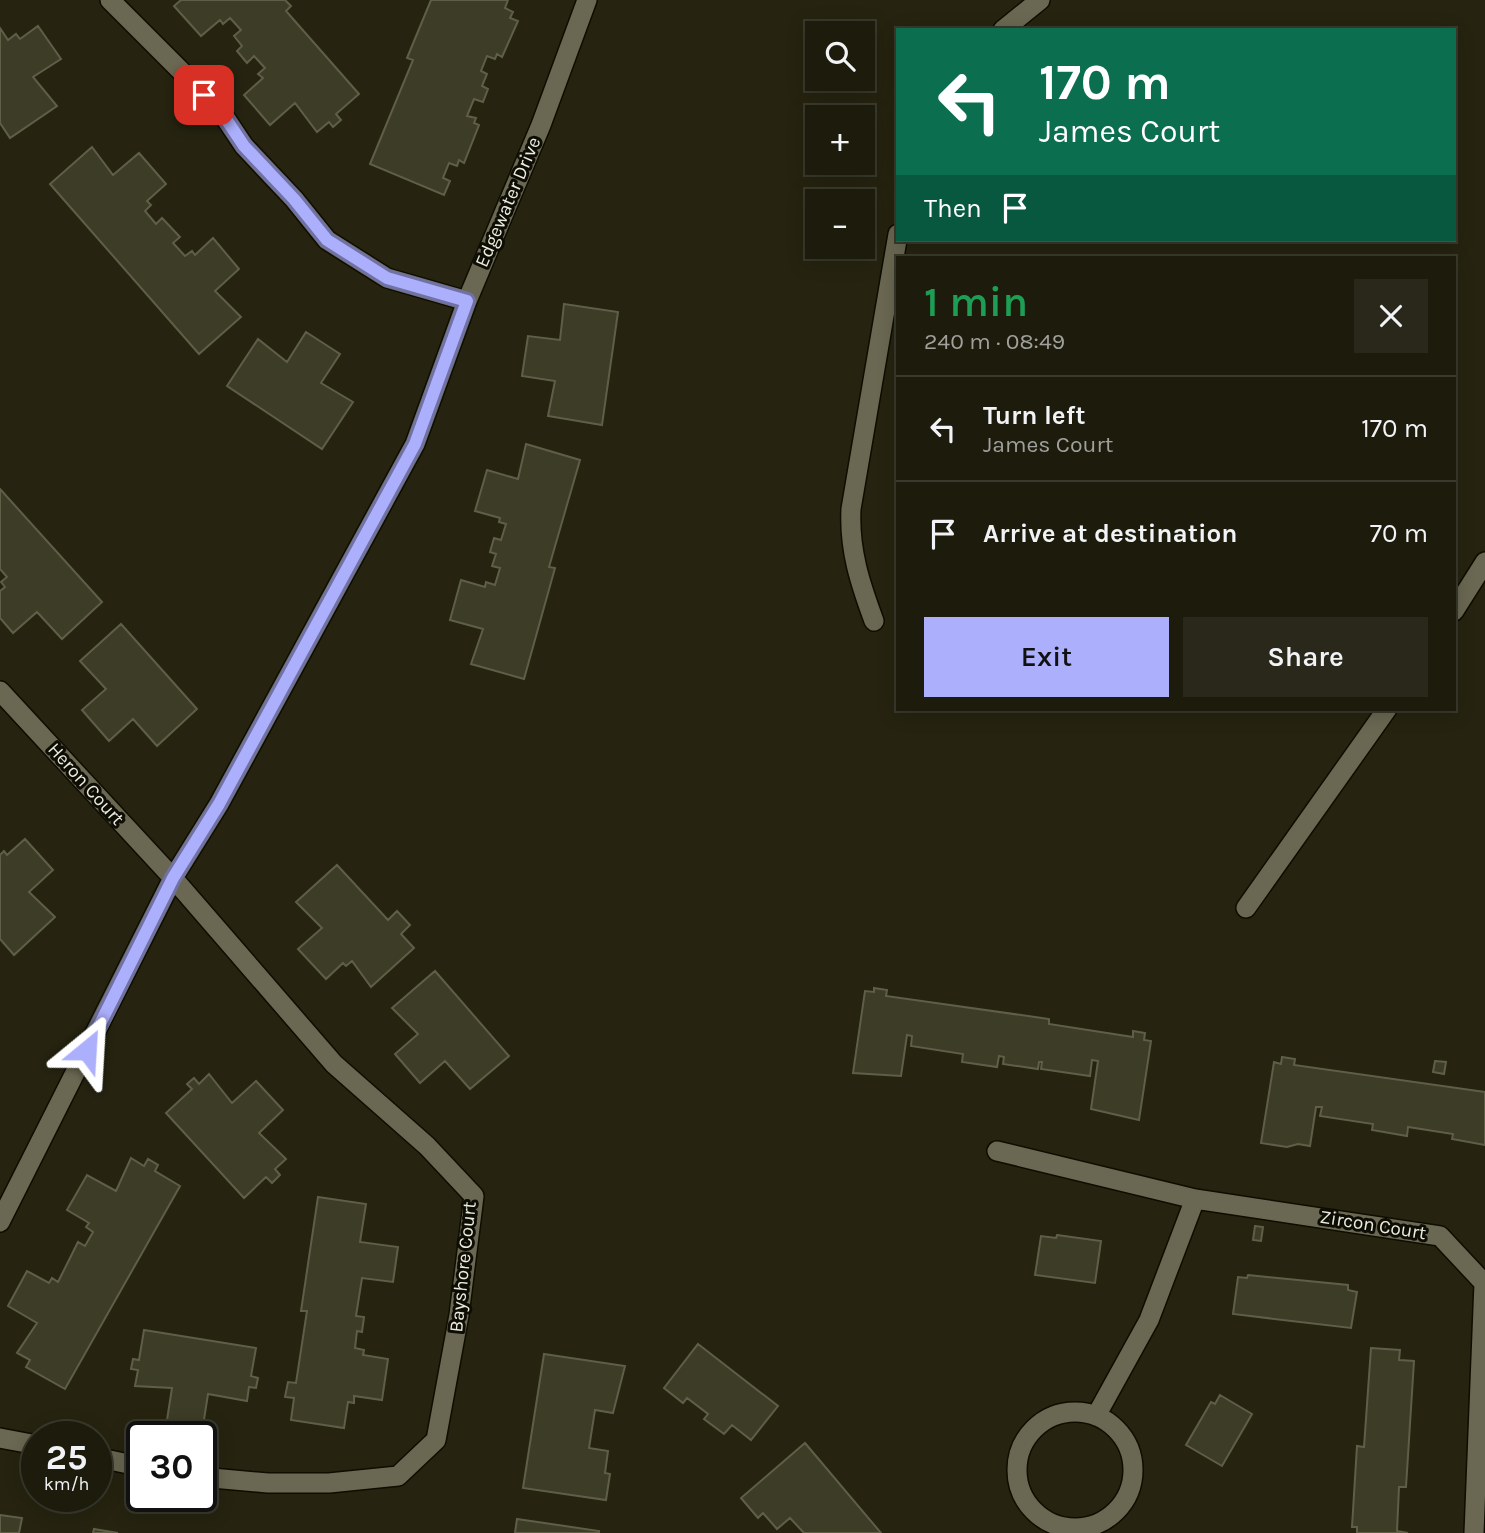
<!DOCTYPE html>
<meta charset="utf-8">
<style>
:root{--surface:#1c1b0c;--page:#29281a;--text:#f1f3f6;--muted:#a0a19d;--line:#3a392d;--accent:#acaffb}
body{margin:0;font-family:Karla,sans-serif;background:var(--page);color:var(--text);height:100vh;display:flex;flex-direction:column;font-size:26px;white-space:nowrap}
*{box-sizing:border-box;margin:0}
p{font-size:23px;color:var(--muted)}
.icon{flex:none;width:38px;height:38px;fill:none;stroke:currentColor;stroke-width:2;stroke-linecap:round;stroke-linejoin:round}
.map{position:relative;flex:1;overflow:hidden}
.sheet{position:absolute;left:896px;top:256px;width:560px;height:455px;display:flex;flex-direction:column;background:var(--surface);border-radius:0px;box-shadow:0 4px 18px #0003,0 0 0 2px var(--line)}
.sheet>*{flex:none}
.top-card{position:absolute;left:896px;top:28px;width:560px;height:214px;border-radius:0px;box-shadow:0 4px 18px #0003,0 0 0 2px var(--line);background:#0b6e4f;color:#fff;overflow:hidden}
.controls{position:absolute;left:805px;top:21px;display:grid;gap:14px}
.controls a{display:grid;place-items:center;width:70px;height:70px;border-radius:0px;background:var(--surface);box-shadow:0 4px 18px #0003,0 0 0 2px var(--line);font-size:35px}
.speed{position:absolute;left:21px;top:1421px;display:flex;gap:14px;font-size:35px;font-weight:700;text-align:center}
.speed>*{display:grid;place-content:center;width:91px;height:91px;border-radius:50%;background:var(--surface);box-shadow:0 4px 18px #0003,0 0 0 2px var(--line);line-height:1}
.speed small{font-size:18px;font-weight:400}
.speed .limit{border:4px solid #111;border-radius:10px;background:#fff;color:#111}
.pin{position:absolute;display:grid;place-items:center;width:60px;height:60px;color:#fff;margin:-30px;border-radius:14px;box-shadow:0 4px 10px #0006}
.me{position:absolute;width:77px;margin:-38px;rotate:27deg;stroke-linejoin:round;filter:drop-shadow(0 0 5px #0008)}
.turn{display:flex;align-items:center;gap:24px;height:147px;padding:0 28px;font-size:32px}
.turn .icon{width:91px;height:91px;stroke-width:2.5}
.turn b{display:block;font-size:49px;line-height:60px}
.then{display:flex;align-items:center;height:66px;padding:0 28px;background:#0003;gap:14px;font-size:26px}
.round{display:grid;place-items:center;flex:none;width:74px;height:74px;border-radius:0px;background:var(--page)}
.head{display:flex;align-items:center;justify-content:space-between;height:119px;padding:0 28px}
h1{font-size:42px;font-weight:600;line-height:52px;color:#1e9e55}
.cta{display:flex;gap:14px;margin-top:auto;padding:14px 28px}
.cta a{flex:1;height:80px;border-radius:0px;background:var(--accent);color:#111;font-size:28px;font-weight:600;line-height:80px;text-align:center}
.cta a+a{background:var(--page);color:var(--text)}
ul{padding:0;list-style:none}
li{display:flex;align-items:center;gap:21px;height:105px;padding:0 28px;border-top:2px solid var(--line)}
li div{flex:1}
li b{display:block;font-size:26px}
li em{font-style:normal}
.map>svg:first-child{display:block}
.building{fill:#3d3c27;stroke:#5f5e47;stroke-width:2}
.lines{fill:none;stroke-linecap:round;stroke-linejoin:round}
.minor-casing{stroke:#0f0d00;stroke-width:22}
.minor{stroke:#6a6852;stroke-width:19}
.route-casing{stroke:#7072a3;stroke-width:18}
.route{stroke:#acaffb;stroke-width:12}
.labels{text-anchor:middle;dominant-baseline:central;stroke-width:6;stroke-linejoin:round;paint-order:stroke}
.street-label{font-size:19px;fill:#ebebde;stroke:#0e0d05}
</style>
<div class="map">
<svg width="1485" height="1533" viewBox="0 0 1485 1533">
<rect width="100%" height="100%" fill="#262410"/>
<!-- building -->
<path class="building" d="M181,0h104l6,6 -5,5 73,83 -23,20 5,6 -8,7 -4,-5 -12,10 -22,-29 -25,22 -26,-30 19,-17 -5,-4 7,-6 -11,-12 -7,7 -10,-12 5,-5 -8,-10 7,-6 -11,-12 -7,6 -3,-4 -19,16 -27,-30z
M431,0h77l-3,8 8,4 -3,6 8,3 -16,36 -5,-3 -2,5 -8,-3 -6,15 6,3 -5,12 6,3 -5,13 -9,-3 -7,17 9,2 -2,5 5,2 -15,38 -5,-3 -2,6 -8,-3 -6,15 7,3 -6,14 -74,-31 43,-104 -6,-2z
M38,26l23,33 -28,18 24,29 -47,32 -10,-15v-95l8,12 8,-6 4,5z
M92,147l21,28 26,-22 27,31 -19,17 4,4 -6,6 11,13 6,-6 18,19 -7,6 12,13 7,-5 3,4 18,-17 26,31 -24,22 26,26 -42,37 -149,-170z
M564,304l54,8 -16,113 -54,-9 7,-35 -33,-5 6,-40 32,4z
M306,332l34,22 -19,29 32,19 -31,47 -95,-63 31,-47 29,23z
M526,444l54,16 -31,107 6,1 -31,111 -53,-15 12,-35 -33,-9 11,-40 24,7 1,-5 9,3 5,-17 -8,-2 4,-12 -6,-2 4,-14 7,2 5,-16 -7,-2 1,-4 -25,-7 12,-41 31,9z
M0,489l102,113 -40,37 -25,-27 -24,21 -13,-15v-27l5,-4 -4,-5 6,-5 -7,-8z
M121,624l76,85 -40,37 -24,-27 -24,22 -27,-31 24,-21 -26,-28z
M25,839l28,31 -24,22 26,25 -41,38 -14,-16v-84l4,-4 3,4z
M337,865l51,55 9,-9 13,14 -9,9 13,14 -43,39 -19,-26 -6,5 -3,-3 -17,16 -28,-30 24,-21 -26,-26z
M435,971l74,85 -39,33 -25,-28 -25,22 -25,-29 23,-20 -26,-26z
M874,988l13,2 -1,6 163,23v5l84,13v-6l12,2 -1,7 7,1 -12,79 -48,-11 7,-48 -6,-1 -2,16 -49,-7 1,-7h-3l-1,7 -35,-5 1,-7 -5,-1 -2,11 -35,-5 1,-8 -52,-8 1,-10 -5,-1 -6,41 -48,-3 12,-82 9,1z
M1282,1057l13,2 -1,6 191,27v53l-33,-6 1,-5 -45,-7 -1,9 -35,-6 1,-6 -53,-8 2,-9h-6l-6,39 -12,-2 -11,3 -26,-4 13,-81 7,2z
M1435,1061l11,1 -2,12 -11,-2z
M209,1074l23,29 24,-22 27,29 -24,23 27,26 -11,10 5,6 -8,8 -6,-6 -22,21 -78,-85 26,-24 -5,-5 7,-6 5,6z
M131,1158l13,8 4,-7 10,6 -3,6 25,15 -115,203 -39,-22 4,-7 -13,-7 20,-30 -29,-17 19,-35 22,12 3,-5 6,4 20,-40 7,4 8,-14 -7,-5 3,-4 -22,-13 20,-35 29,16z
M318,1197l48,7 -6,38 38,5 -5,35 -31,-4 -6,38 8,1 -2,15 -5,-1 -2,17 9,2 -1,5 25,4 -6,41 -28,-4v7l-6,-1 -4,26 -53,-8 3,-22 -9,-1 3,-15 8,1 11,-72h-6z
M1255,1226l8,1 -2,14 -8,-1z
M1057,1235l44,6 -6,42 -60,-8 6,-39 15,2z
M1248,1275l100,10v5l9,2 -6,36 -118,-14 5,-37 9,1z
M144,1330l112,18 -5,28 7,2 -2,10 -7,-1 -2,14 -39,-7 -5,32 -36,-6 5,-32 -37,-2 3,-16 -7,-1 2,-10 6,1z
M698,1344l80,62 -27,34 -19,-15 -8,9 -20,-15 4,-5 -21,-16 -4,5 -19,-15z
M1371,1348l29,2 -1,10 15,1 -8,126h-7l-2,44 11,2h-51v-6h-5l5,-81 7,1z
M544,1354l81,12 -12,47 -18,-3 -6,38 19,3 -3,22 5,1 -4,26 -83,-12z
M1220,1395l32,19 -30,52 -36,-21 25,-43 4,2z
M805,1443l76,90h-77l-14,-15 -13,11 -14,-16 -5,5 -17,-20z
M0,1515l22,3 -3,15h-19z
M517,1519l82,12v2h-84z
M94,1529l24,4h-25z"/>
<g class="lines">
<!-- minor casing -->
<g class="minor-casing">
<path id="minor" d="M110,0l110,110 24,36 50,53 33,41 60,38 80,23
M1003,30l37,-30
M1454,611l31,-49
M874,621c-14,-38 -25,-71 -23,-112l47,-275
M0,691l173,187 161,186 93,82 47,50 -15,119 -23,125 -38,36 -69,7h-61l-67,-6
M1246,908l141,-199
M997,1151l198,48 245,37 44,47 -10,250
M0,1222l173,-344 46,-74 196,-360 52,-143 74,-176 46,-125
M1017 1470a58 58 0 1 1 116 0a58 58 0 1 1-116 0Z
M1096,1416l53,-96 46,-121
M0,1438l37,7
M96,1457l46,10"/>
</g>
<!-- minor -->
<use href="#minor" class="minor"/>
</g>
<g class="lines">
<!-- route casing -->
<g class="route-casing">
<path id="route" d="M87,1050l86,-172 46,-74 196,-360 52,-143 -80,-23 -60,-38 -33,-41 -50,-53 -24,-36 -16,-15"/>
</g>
<!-- route -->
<use href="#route" class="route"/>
</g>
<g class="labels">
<!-- street labels -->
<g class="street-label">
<text transform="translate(508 202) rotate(-67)">Edgewater Drive</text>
<text transform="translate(86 784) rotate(48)">Heron Court</text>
<text transform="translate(1373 1225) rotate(9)">Zircon Court</text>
<text transform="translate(463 1267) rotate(-84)">Bayshore Court</text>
</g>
</g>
</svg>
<div class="controls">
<a><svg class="icon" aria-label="search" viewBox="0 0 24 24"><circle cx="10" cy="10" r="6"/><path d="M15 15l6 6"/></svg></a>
<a>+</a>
<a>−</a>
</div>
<div class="speed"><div>25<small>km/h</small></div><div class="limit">30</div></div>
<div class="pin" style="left:204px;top:95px;background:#d93025"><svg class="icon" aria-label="arrive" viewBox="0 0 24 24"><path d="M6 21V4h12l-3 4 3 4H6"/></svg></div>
<svg class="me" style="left:87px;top:1050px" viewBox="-20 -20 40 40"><path d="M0-17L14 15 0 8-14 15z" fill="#acaffb" stroke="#fff" stroke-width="4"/></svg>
<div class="top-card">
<div class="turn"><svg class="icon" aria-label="left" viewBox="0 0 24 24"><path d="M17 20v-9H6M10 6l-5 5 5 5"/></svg><div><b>170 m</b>James Court</div></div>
<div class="then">Then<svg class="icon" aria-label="arrive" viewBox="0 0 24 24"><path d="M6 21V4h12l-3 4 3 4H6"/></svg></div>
</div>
<section class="sheet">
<div class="head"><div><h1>1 min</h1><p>240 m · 08:49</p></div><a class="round"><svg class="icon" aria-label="close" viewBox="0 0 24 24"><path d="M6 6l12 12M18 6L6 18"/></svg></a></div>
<ul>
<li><svg class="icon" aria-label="left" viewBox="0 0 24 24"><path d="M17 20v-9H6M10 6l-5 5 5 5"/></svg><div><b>Turn left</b><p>James Court</p></div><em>170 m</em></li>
<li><svg class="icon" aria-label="arrive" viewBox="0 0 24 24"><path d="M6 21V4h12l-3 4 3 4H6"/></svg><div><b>Arrive at destination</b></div><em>70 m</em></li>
</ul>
<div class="cta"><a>Exit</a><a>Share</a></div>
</section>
</div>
